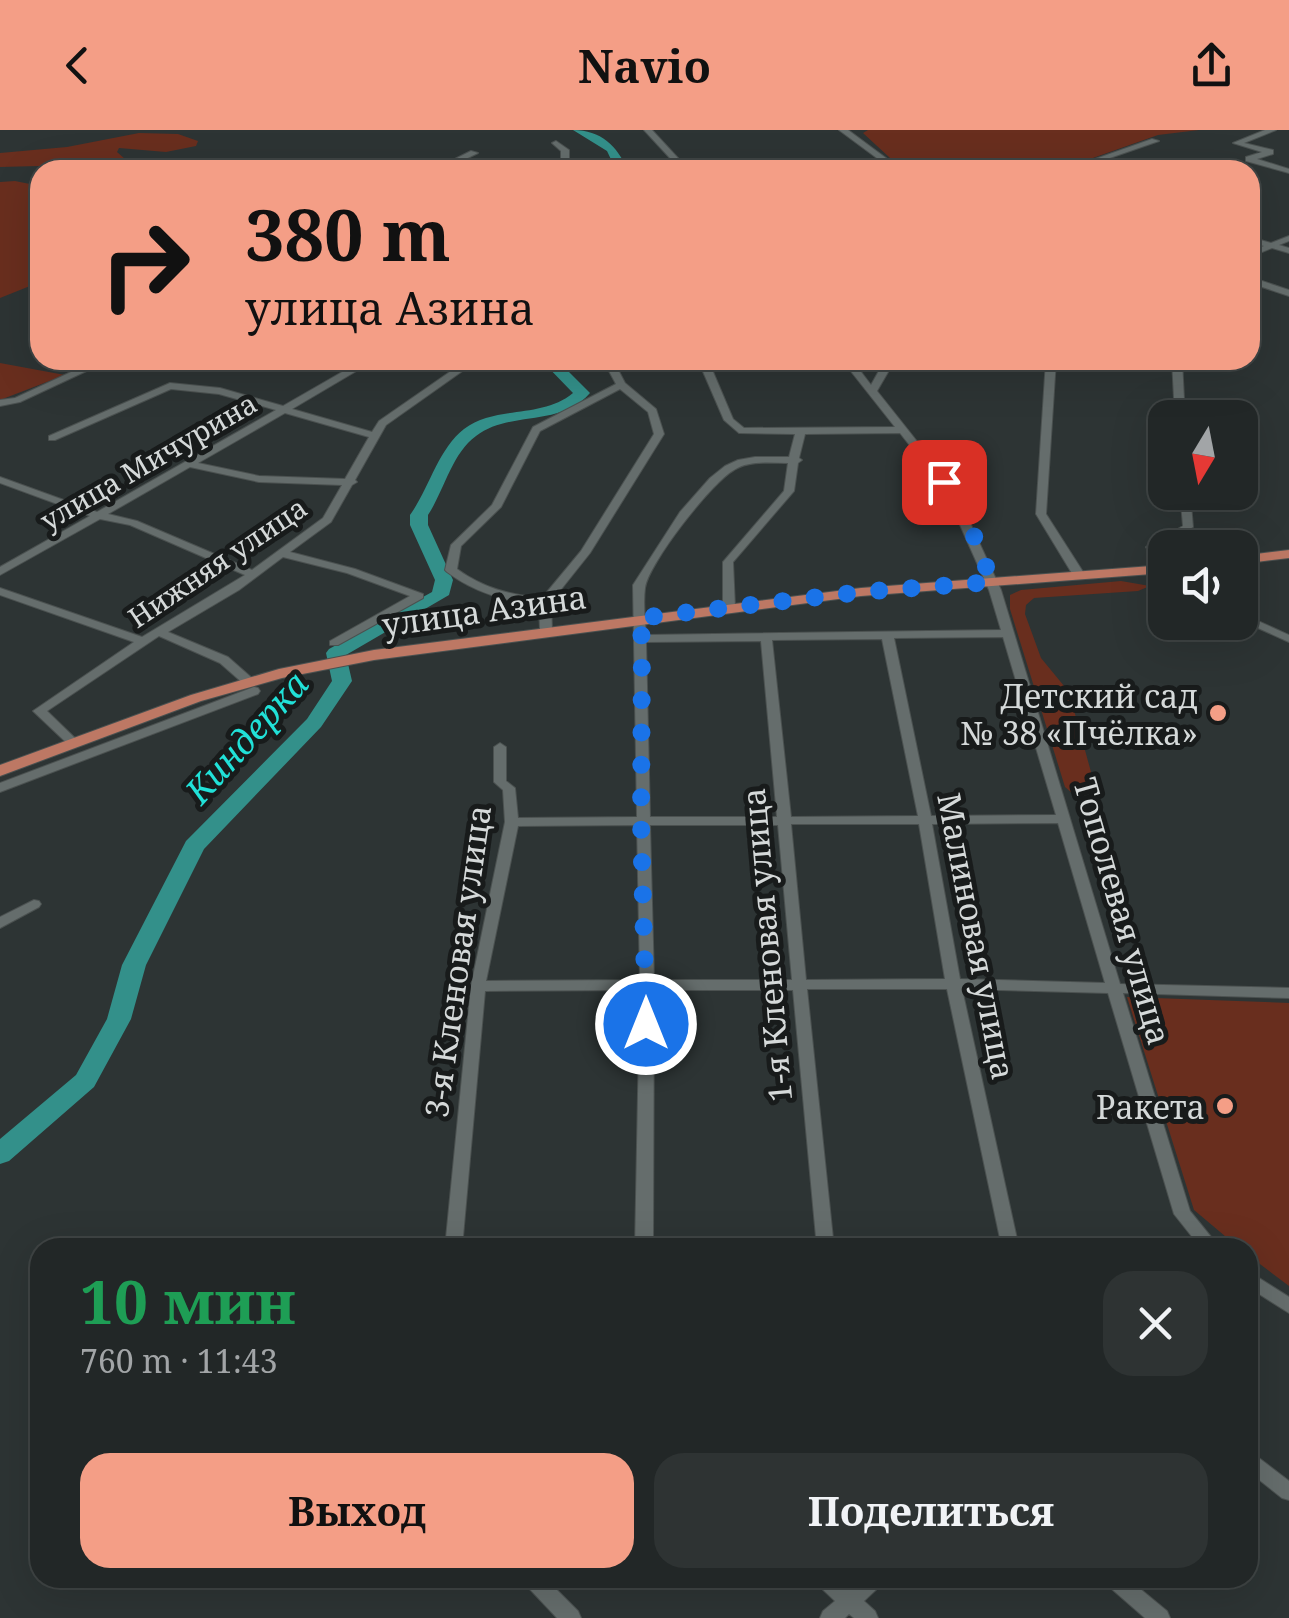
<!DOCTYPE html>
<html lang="ru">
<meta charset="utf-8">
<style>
:root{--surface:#222727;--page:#2e3333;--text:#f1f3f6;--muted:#a2a5a7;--line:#3f4444;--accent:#f49e86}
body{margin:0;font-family:"Noto Serif",serif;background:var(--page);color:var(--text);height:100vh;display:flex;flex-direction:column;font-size:38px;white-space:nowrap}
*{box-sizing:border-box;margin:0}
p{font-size:32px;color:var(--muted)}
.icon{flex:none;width:55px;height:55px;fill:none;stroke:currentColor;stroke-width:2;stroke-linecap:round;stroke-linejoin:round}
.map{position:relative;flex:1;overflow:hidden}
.panel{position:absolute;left:30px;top:1108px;width:1228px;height:350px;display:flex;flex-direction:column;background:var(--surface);border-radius:30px;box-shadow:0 10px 40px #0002,0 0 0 2px var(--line)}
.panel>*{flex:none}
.top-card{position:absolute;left:30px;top:30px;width:1230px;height:210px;border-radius:30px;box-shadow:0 10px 40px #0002,0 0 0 2px var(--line);background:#f49e86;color:#111;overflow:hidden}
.needle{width:65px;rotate:190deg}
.tools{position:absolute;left:1148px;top:270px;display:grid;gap:20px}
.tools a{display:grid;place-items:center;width:110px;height:110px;border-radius:20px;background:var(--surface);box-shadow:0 10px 40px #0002,0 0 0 2px var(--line);font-size:50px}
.pin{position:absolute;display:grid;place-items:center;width:85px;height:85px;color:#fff;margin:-42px;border-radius:20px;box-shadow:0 5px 15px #0006}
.me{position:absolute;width:110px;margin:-55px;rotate:0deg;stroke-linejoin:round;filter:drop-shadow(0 0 8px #0008)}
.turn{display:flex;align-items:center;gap:35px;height:210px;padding:0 50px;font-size:45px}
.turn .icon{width:130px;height:130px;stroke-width:2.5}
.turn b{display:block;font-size:70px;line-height:85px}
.round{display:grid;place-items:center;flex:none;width:105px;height:105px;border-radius:30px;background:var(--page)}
.head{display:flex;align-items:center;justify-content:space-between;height:170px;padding:0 50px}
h1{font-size:60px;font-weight:700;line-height:75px;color:#1e9e55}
.primary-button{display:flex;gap:20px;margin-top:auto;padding:20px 50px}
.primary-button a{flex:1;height:115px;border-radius:30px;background:var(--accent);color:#111;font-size:40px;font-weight:700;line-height:115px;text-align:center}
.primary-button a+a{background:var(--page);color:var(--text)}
header{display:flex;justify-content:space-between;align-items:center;height:130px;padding:0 50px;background:var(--accent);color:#111;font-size:45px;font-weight:700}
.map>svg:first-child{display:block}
.green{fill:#692e1e}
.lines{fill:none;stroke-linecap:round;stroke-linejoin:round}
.river{fill:#33908a;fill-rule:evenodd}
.minor-casing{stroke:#4b5150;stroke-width:2}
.major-casing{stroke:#4b5150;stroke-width:2}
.minor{fill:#656d6c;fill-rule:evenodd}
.major{fill:#bd7864;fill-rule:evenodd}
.route{stroke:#1a73e8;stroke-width:18;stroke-dasharray:0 32.4}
.poi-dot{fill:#f49e86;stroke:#181b1b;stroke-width:4}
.labels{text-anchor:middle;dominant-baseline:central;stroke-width:10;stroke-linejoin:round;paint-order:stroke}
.far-street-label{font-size:28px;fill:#d5d9d9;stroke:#181b1b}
.street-label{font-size:32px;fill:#d5d9d9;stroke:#181b1b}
.poi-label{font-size:32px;fill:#d5d9d9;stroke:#181b1b;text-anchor:end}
.water-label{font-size:35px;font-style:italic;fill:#21e1d8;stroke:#181b1b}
</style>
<header><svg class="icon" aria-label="back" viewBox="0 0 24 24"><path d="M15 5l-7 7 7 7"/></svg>Navio<svg class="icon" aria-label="share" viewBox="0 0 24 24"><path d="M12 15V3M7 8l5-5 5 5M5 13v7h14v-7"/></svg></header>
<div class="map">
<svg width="1289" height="1488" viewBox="0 0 1289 1488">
<rect width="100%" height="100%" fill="#2d3434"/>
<!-- green -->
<path class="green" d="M868,0h331l-41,5 -99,35h-156l-40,-37z
M139,3l39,1 20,7 -2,5 -30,6 -47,-4 -2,4 8,7 -9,5 -116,3v-14l67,-6z
M15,51l25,5v96l-40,16v-116z
M0,233l65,12 -65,25z
M1121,451l29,5 -12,5 -104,7 -8,7 -1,9 16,44 28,34 22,80 -1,17 -18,4 -7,-6 -55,-178v-14l11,-5z
M1127,867l162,6v283l-41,-31v-7l-10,-1 -44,-37z"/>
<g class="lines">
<!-- river -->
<path class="river" d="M573,0c28,0 44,16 55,40h-12l-9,-19z
M541,230h16l33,33c-31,35 -80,17 -114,43 -24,17 -32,55 -48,79v10l25,55 -4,15 -103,60 6,26 -31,46 -117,122 -58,116 -15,54 -37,68 -85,74 -9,3v-25l76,-64 31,-56 15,-54 64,-124 121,-122 25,-38 -6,-28 3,-4 103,-57 3,-12 -25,-55v-10c19,-26 28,-66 54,-86 32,-24 78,-10 109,-36z"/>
<!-- minor casing -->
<g class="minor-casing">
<path id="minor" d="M644,0h8l37,40h-8z
M839,0h9l54,40h-9z
M1265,0h11l-32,13 29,7v4l-16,5 32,10v4l-43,-12v-4l16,-5 -29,-9z
M1152,9l7,2 -84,29h-11z
M556,11l13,9v20h-8v-19l-9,-8z
M471,21l7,2 -35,17h-10z
M1289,106v5l-10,4 10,3v5l-17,-5 -22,9v-5l14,-6 -14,-4v-5l21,6z
M1250,147l39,13v6l-39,-13z
M97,230h13l-90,42 -20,4v-6l15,-2z
M363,230h12l-83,49 80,23 7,-11 88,-61h11l-92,65 -31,55 2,2 -5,3 -21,37 -41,30 65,17 68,25v4l-85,47h-8v-4l80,-45 -63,-23 -64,-16 -44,33 -71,42 60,25 25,22 2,3 -2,3h-8l-25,-22 -61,-27 -112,75 33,32 -2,3h-8l-37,-35 101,-69 -134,-47v-7l142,49 103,-62 -115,-50 -30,-6 -100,56v-8l90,-51 -90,-33v-6l97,35 179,-102 -57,-16 -48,-5 -116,51h-6v-4l121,-53 50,5 63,18zM285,283l84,24 -24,42 -86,-3 -61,-13zM190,337l69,15 83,3 -19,33 -71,52 -115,-49 -29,-7z
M603,230h10l12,23 31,26 8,25 -74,119 -39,49 1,28 -6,3 -6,-3 -1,-25c-34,-4 -64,-12 -92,-33l-2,-2 6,-25 41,-40 41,-78 83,-43zM620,259l28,23 6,22 -73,117 -39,47c-32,-3 -59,-10 -85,-29l4,-23 40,-39 39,-76z
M698,230h10l25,59 11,9 151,-1 -53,-67h10l19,25 14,-25h10l-18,31 77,97 47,102 119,394 169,4v10l-166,-5 67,218 30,37h-19l-27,-34 -66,-221 -146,-4 57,259h-17l-55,-259h-140l27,259h-17l-24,-258h-139l-1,258h-18l5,-258 -155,1 -23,257h-17l26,-262 34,-164 -2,-32 -9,-8v-35l6,-4 6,4v34l9,7 3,30 119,-1 -4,-232 47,-73 30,-34 15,-12 13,-6 17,-3h34l6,-23 -56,-1 -15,-13zM900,303l44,56 45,101 12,40 -355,5c-1,-15 -3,-32 -1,-47 3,-24 67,-106 89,-118 16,-10 36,-7 54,-7l-4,28 -61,71v45l6,3 6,-3 -2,-45 61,-71 4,-28 4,-3 -3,-2 6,-24zM1003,507l53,178 -125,1 -37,-178zM882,509l36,177 -127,1 -19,-177zM761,511l16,176h-127l-4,-175zM1058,693l47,160 -145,-4 -28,-155zM791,694h128l26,155 -139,1zM637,695l3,155 -154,1 32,-155zM650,695h128l14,155h-138z
M1046,230h10l-10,154 39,61 -6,3 -6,-3 -37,-61z
M1172,230h10l3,58h-10z
M1180,362h10l3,35 -36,21 8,13v12l-4,-1 -15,-25 37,-21z
M1240,483l49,22v7l-49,-22z
M254,557l4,1 2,3 -2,3 -258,98v-9z
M34,770l5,1 2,3 -2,3 -39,21v-11z
M1248,1141l41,26v16l-41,-26z
M1248,1323l7,2 34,26v19l-7,-2 -34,-27z
M522,1448h23l33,33 3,7h-24l-32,-34z
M814,1448h24l11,10 12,-10h24l-3,6 -18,17 11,10 3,7h-24l-5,-4 -4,4h-25l3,-7 12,-10 -18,-17z
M1103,1448h24l40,33 3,7h-25l-39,-34z"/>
</g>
<!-- major casing -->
<g class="major-casing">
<path id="major" d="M1289,420v8l-49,6v-8z
M1165,435v8l-304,23 -487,64 -92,18 -81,23 -201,75v-11l191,-70 88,-26 95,-19 487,-62z"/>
</g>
<!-- minor -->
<use href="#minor" class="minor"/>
<!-- major -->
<use href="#major" class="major"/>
</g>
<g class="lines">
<!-- route -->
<path class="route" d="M646,894l-5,-203 1,-182 -3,-21 222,-26 131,-10 -18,-46 -30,-54"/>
</g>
<!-- markers -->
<g class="poi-dot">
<circle cx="1218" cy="583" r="10"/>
<circle cx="1225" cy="976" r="10"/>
</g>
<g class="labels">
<!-- far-street labels -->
<g class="far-street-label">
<text transform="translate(148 331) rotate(-30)">улица Мичурина</text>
<text transform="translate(217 432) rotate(-34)">Нижняя улица</text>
</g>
<!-- street labels -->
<g class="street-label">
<text transform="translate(484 480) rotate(-8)">улица Азина</text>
<text transform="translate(1123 781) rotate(74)">Тополевая улица</text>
<text transform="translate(977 806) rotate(79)">Малиновая улица</text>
<text transform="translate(766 815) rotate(-95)">1-я Кленовая улица</text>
<text transform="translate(457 831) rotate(-82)">3-я Кленовая улица</text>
</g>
<!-- poi labels -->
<g class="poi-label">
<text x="1198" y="565">Детский сад<tspan x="1198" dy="37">№ 38 «Пчёлка»</tspan></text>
<text x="1205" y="976">Ракета</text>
</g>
<!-- water labels -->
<g class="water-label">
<text transform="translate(246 607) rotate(-48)">Киндерка</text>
</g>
</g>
</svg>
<div class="tools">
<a><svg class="needle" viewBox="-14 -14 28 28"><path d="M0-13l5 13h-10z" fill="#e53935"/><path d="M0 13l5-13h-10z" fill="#a2a5a7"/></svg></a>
<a><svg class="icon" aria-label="sound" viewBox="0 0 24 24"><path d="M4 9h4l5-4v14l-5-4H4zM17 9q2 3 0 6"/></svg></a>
</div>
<div class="pin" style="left:944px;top:352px;background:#d93025"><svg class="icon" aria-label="arrive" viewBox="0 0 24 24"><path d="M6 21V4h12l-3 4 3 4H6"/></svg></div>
<svg class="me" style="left:646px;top:894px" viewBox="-20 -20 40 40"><circle r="17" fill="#1a73e8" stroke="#fff" stroke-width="3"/><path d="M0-11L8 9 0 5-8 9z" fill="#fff"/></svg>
<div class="top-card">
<div class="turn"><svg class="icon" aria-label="right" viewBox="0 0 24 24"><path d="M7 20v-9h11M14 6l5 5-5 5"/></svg><div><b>380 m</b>улица Азина</div></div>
</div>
<section class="panel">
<div class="head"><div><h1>10 мин</h1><p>760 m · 11:43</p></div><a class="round"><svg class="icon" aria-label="close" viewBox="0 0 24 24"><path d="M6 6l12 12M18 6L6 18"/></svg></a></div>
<div class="primary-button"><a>Выход</a><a>Поделиться</a></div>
</section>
</div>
